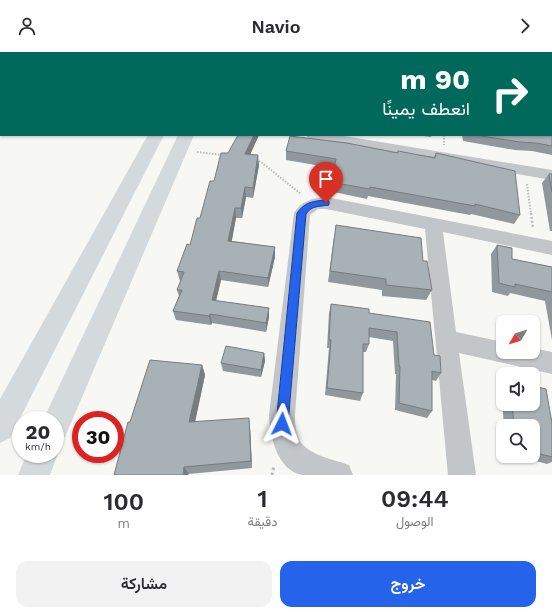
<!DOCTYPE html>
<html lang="ar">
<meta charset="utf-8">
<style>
:root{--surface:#fff;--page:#f2f2f3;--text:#2b2b33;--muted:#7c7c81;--accent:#2563eb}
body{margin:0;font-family:"Work Sans",Vazirmatn,sans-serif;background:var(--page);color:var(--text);direction:rtl;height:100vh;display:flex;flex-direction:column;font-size:15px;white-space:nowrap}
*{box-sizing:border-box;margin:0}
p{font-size:13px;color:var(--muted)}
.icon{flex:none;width:22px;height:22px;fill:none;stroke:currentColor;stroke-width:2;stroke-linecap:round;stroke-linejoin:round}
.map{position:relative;height:423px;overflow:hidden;direction:ltr}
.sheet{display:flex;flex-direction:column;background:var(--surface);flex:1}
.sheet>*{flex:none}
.guide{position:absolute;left:0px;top:0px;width:552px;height:84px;box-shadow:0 1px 3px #0004;direction:rtl;background:#00695c;color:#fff;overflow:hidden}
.needle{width:26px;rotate:232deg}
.fabs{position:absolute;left:496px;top:263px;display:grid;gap:8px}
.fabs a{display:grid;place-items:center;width:44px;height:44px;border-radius:8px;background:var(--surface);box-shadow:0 1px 3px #0004;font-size:20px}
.speed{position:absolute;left:12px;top:359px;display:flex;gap:8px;font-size:20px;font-weight:700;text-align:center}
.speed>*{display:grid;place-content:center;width:52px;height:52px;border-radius:50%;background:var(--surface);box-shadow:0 1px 3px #0004;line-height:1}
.speed small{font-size:10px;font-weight:400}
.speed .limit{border:6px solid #d22;background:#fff;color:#111}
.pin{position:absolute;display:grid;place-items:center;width:34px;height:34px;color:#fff;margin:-41px -17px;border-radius:50% 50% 50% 0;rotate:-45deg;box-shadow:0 0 4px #0007}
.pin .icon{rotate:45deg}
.me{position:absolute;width:44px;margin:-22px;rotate:3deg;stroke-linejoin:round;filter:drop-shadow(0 0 3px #0008)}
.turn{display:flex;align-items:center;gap:14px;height:84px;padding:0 16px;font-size:18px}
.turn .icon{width:52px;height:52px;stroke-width:2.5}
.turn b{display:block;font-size:28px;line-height:34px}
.eta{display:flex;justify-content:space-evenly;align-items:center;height:68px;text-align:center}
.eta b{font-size:24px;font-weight:600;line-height:28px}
.primary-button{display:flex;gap:8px;margin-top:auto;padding:8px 16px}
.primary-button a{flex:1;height:46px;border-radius:12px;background:var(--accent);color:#fff;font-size:16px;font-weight:600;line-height:46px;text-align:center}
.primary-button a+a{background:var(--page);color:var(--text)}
header{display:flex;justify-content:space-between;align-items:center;height:52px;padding:0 16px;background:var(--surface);font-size:18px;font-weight:600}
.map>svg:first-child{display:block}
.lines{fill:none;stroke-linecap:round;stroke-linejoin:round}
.path-far2{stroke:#b9bdbf;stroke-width:2;stroke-dasharray:1.5 1.5;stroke-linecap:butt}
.path-far1{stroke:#b9bdbf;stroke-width:2.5;stroke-dasharray:2 2;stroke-linecap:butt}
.path{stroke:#b9bdbf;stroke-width:3;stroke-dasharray:2.5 2.5;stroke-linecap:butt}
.street{fill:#c2c6c9;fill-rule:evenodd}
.secondary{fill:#d4d9dc;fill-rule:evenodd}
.wall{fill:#90989d}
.shaded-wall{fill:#767c7f}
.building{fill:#a8b1b6;stroke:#767c7f}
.route{fill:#2563eb;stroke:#184099}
</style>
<header><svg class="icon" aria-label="forward" viewBox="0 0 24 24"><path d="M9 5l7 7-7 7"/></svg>Navio<svg class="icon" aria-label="person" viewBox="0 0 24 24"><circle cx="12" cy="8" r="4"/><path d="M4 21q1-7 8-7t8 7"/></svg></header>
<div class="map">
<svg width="552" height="423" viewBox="0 0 552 423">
<rect width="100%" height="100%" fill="#f7f7f3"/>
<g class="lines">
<!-- path-far2 -->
<path class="path-far2" d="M444,83v10
M197,100l26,3
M256,108l5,2 40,32
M527,132l4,30"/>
<!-- path-far1 -->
<path class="path-far1" d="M531,161l2,15"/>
<!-- path -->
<path class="path" d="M272,423l2,-9"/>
<!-- street -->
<path class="street" d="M292,0h10v1h-10z
M514,0h10v1h-10z
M551,58h1v8h-1z
M306,83h32l214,35v10l-239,-41 -5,-1z
M326,145l226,44v14l-109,-23 13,100 47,10v10h30v-4l19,4v22l-93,-21 17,122h-28l-23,-246 -99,-20h-8l-8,6 -15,200c0,7 0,15 3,22 7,18 35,22 51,28l4,10c-16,0 -34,0 -50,0 -26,-4 -33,-39 -34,-60l25,-202c7,-12 19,-15 32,-16z"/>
<!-- secondary -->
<path class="secondary" d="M148,83h16l-154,303 -10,5v-44z
M178,83h16l-129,302 -10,5v-22h-12z
M55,394l3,8 -8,21h-32l9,-21h28z"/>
</g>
<!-- wall -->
<path class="wall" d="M534,0h18v57h-1v-56h-16z
M552,64v39l-20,-4 -17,-1 -52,-9 -1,-6h89z
M238,83h21l-9,19 9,11 -6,33 -7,-1 -4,21h-6l-5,23 44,6v10l-7,30 -47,-7 -5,21 53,16 -3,15 -54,-9 -1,2 -35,-5 -3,-9 6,-15 -2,-6 4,-9h-1l-3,-10 13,-26 10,-27 14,-37z
M416,83h16l-1,2z
M286,99l112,1 36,5 2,-4 84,62 -6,9 -43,-10 -1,1 -102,-19 -1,3 -38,-8 4,-23 -47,-8z
M549,122h3v57h-2l-8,-48z
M334,185l89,24 9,29 -6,10 -44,-4v-6l-54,-8z
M497,193l15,14 40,8v73l-7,-39 -35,-8 -2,3 -16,-4 -1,-38z
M331,252l38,9 65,42 7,18 -5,8 -4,-1v31l-5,7 -32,-8 1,-36h-1l-2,-33 -24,-4v7l-3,8h-3v41l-3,8 -35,-6 4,-47h-2l2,-35z
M264,301l1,8 -4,16 -38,-6 -2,-8z
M202,313l3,10 -10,47 55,5 2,41 -63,6 -59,-52z
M503,333v19h30l19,19v39l-5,2 -29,-8h15v-30h-29l-3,-39z"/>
<!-- shaded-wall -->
<path class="shaded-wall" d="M254,83h5l-13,29 -1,-10z
M258,103l1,10 -6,33v-10z
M245,135l1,10 -4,21 -1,-10z
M235,156l1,10 -6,33 -2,-10z
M275,195v10l-7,30v-9z
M219,219l2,9 -7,29 -2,-9z
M269,256v9l-3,15v-9z
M210,262l2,9 -1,2 -2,-9z
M264,301l1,8 -4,16v-7z
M202,313l3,10 -12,56 -4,-9z
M249,366l1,9 2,41 -1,-7z
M184,415l5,7 -1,1h-5z"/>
<!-- building -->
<path class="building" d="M263,0h25v1h-25z
M325,0h115v1h-115z
M446,0h54v1h-54z
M545,0h7v7l-1,-1v-5h-5z
M551,8h1v29l-1,-4z
M551,63l1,1v30l-16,-3 -16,-1 -45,-7h76z
M238,83h16l-9,19 13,1 -5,33 -8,-1 -4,21h-6l-7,33 47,6 -7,31 -49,-7 -7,29 57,8 -3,15 -56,-9 -1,2 -36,-5 9,-21h-5l7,-18 -7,-1 10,-27 3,1 7,-27h3l10,-37h4l7,-28h7z
M290,84l57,7 51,10v-2l37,7 1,-5 79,18 5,44 -45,-11v2l-105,-19 -1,2 -38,-7 5,-23 -50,-8z
M549,122h3v18z
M336,173l85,13 2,23h4l5,29 -46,-5v-6l-56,-8z
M497,193l15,3v11l40,8v25l-37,-8v3l-16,-4z
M331,252l38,5v4l61,9 4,33 6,1 1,17 -9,-2v40l-33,-8 1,-37h-1l-2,-34 -28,-4v16h-6v49l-36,-5 4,-48 -2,-1z
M226,294l38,7 -3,17 -40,-7z
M150,308l52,5 -13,57 60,-4 2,43 -67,6 -1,8h-69l14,-53h2z
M533,334l13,3 6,34v34l-19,-5v-26h-19l-2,-22h21z"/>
<!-- route -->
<path class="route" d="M326,148l3,1v4c-10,2 -17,0 -23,9l-18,210 -2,4 -4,2 -5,-2 -1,-4 21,-211c8,-11 16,-12 29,-13z"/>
</svg>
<div class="fabs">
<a><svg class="needle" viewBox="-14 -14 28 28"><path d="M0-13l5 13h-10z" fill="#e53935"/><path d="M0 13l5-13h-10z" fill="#7c7c81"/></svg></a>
<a><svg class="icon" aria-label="sound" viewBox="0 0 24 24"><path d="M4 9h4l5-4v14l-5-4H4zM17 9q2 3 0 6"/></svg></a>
<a><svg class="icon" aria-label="search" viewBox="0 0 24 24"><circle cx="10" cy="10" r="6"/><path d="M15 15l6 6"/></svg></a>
</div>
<div class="speed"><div>20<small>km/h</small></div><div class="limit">30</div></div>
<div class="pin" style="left:326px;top:151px;background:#d93025"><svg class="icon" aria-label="arrive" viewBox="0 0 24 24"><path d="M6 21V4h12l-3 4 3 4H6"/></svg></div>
<svg class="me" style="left:282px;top:372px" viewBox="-20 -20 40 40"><path d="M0-17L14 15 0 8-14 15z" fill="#2563eb" stroke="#fff" stroke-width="4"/></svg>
<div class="guide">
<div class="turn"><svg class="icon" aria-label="right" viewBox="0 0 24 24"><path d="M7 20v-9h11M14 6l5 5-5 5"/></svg><div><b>90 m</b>انعطف يمينًا</div></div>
</div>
</div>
<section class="sheet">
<div class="eta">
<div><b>09:44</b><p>الوصول</p></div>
<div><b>1</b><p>دقيقة</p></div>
<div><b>100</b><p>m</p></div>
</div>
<div class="primary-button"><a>خروج</a><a>مشاركة</a></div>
</section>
